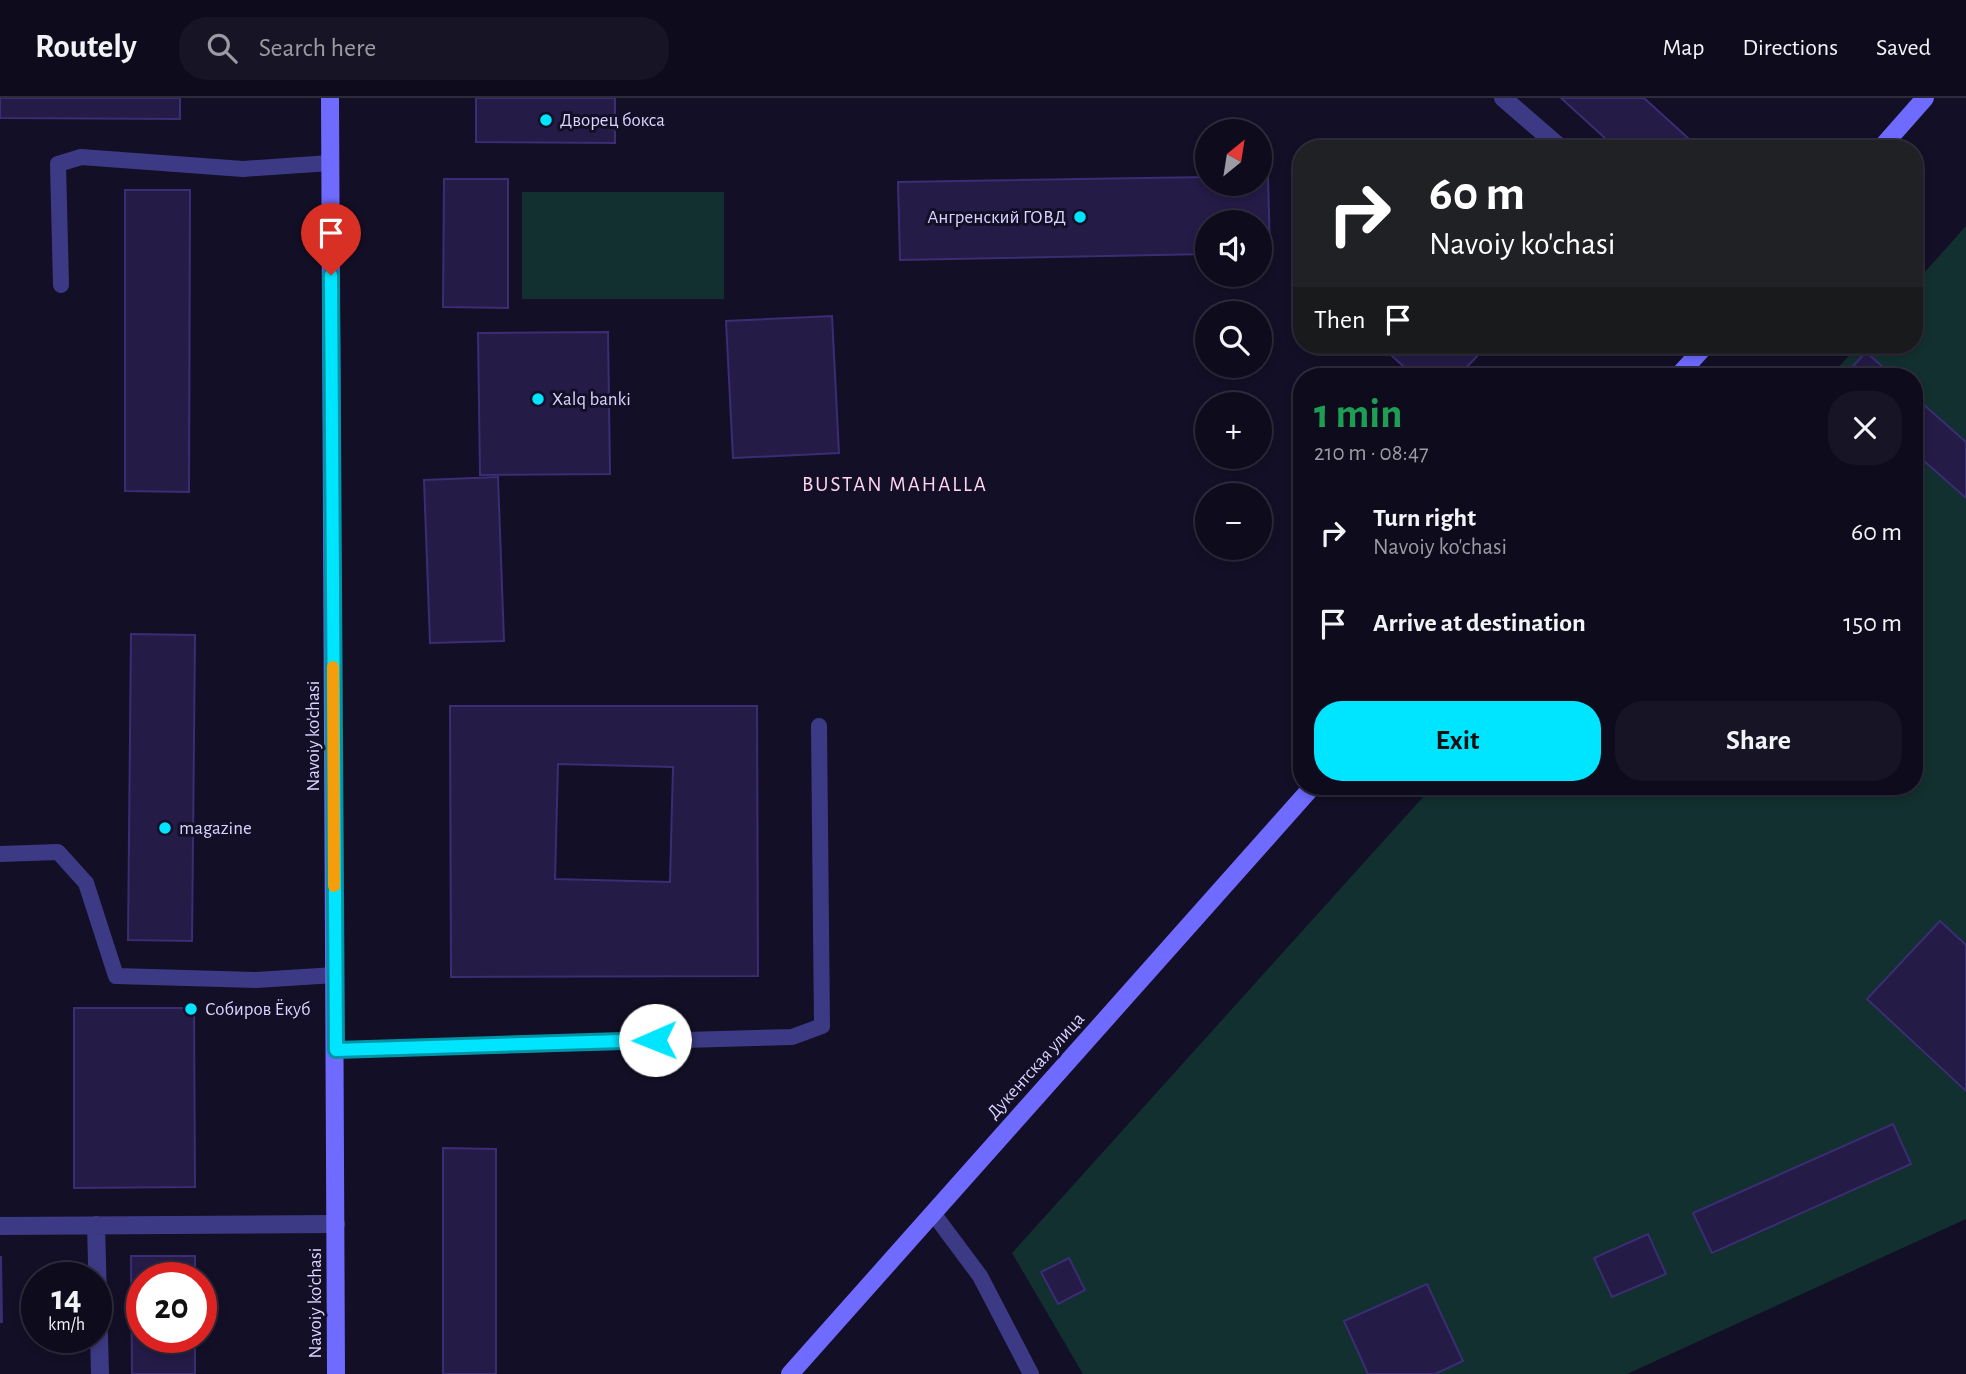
<!DOCTYPE html>
<meta charset="utf-8">
<style>
:root{--surface:#0e0b1c;--page:#171425;--text:#f1f3f6;--muted:#9b9ba3;--line:#2e2b3b;--accent:#00e5ff}
body{margin:0;font-family:"Alegreya Sans",sans-serif;background:var(--page);color:var(--text);height:100vh;display:flex;flex-direction:column;font-size:26px;white-space:nowrap}
*{box-sizing:border-box;margin:0}
p{font-size:23px;color:var(--muted)}
.icon{flex:none;width:38px;height:38px;fill:none;stroke:currentColor;stroke-width:2;stroke-linecap:round;stroke-linejoin:round}
.map{position:relative;flex:1;overflow:hidden}
.panel{position:absolute;left:1293px;top:270px;width:630px;height:427px;display:flex;flex-direction:column;background:var(--surface);border-radius:28px;box-shadow:0 4px 10px #0003,0 0 0 2px var(--line)}
.panel>*{flex:none}
.hud{position:absolute;left:1293px;top:42px;width:630px;height:214px;border-radius:28px;box-shadow:0 4px 10px #0003,0 0 0 2px var(--line);background:#202124;color:#fff;overflow:hidden}
.needle{width:46px;rotate:30deg}
.tools{position:absolute;left:1195px;top:21px;display:grid;gap:14px}
.tools a{display:grid;place-items:center;width:77px;height:77px;border-radius:50%;background:var(--surface);box-shadow:0 4px 10px #0003,0 0 0 2px var(--line);font-size:35px}
.speed{position:absolute;left:21px;top:1164px;display:flex;gap:14px;font-size:35px;font-weight:700;text-align:center}
.speed>*{display:grid;place-content:center;width:91px;height:91px;border-radius:50%;background:var(--surface);box-shadow:0 4px 10px #0003,0 0 0 2px var(--line);line-height:1}
.speed small{font-size:18px;font-weight:400}
.speed .limit{border:10px solid #d22;background:#fff;color:#111}
.pin{position:absolute;display:grid;place-items:center;width:60px;height:60px;color:#fff;margin:-72px -30px;border-radius:50% 50% 50% 0;rotate:-45deg;box-shadow:0 0 7px #0007}
.pin .icon{rotate:45deg}
.me{position:absolute;width:77px;margin:-38px;rotate:269deg;stroke-linejoin:round;filter:drop-shadow(0 0 5px #0008)}
.turn{display:flex;align-items:center;gap:24px;height:147px;padding:0 21px;font-size:32px}
.turn .icon{width:91px;height:91px;stroke-width:2.5}
.turn b{display:block;font-size:49px;line-height:60px}
.then{display:flex;align-items:center;height:66px;padding:0 21px;background:#0003;gap:14px;font-size:26px}
.round{display:grid;place-items:center;flex:none;width:74px;height:74px;border-radius:28px;background:var(--page)}
.headline{display:flex;align-items:center;justify-content:space-between;height:119px;padding:0 21px}
h1{font-size:42px;font-weight:700;line-height:52px;color:#1e9e55}
.button{display:flex;gap:14px;margin-top:auto;padding:14px 21px}
.button a{flex:1;height:80px;border-radius:28px;background:var(--accent);color:#111;font-size:28px;font-weight:700;line-height:80px;text-align:center}
.button a+a{background:var(--page);color:var(--text)}
ul{padding:0;list-style:none}
li{display:flex;align-items:center;gap:21px;height:91px;padding:0 21px}
li div{flex:1}
li b{display:block;font-size:26px}
li em{font-style:normal}
header{display:flex;align-items:center;gap:42px;box-sizing:border-box;height:98px;padding:0 35px;background:var(--surface);border-bottom:2px solid var(--line)}
header strong{font-size:33px}
nav{display:flex;gap:38px;margin-inline-start:auto;font-size:24px}
.search{width:490px;height:63px;background:var(--page);display:flex;align-items:center;gap:18px;box-sizing:border-box;padding:0 24px;border-radius:28px;color:var(--muted);font-size:26px}
.map>svg:first-child{display:block}
.green{fill:#12302f}
.building{fill:#241b47;stroke:#3b2d73;stroke-width:2;fill-rule:evenodd}
.lines{fill:none;stroke-linecap:round;stroke-linejoin:round}
.lane{stroke:#3d3a85;stroke-width:16}
.street{stroke:#3d3a85;stroke-width:18}
.secondary{stroke:#6f6bff;stroke-width:18}
.route-casing{stroke:#0095a6;stroke-width:18}
.route{stroke:#00e5ff;stroke-width:12}
.slow{stroke:#f59e0b;stroke-width:12}
.poi-dot{fill:#00e5ff;stroke:#130f26;stroke-width:2.5}
.labels{text-anchor:middle;dominant-baseline:central;stroke-width:6;stroke-linejoin:round;paint-order:stroke}
.poi-label{font-size:19px;fill:#d9d4ff;stroke:#130f26;text-anchor:start}
.street-label{font-size:19px;fill:#d9d4ff;stroke:#130f26}
.neighbourhood-label{font-size:21px;letter-spacing:2px;fill:#ffd6f0;stroke:#130f26}
</style>
<header>
<strong>Routely</strong>
<div class="search"><svg class="icon" aria-label="search" viewBox="0 0 24 24"><circle cx="10" cy="10" r="6"/><path d="M15 15l6 6"/></svg>Search here</div>
<nav><a>Map</a><a>Directions</a><a>Saved</a></nav>
</header>
<div class="map">
<svg width="1966" height="1276" viewBox="0 0 1966 1276">
<rect width="100%" height="100%" fill="#130f26"/>
<!-- green -->
<path class="green" d="M522,94h202v107h-202z
M1966,128v993l-339,155h-544l-71,-121 421,-467h481v-410h-84l29,-31h55l1,-62z"/>
<!-- building -->
<path class="building" d="M0,0h180v21l-180,-1z
M476,0h139v45l-139,-1z
M1561,0h83l56,51h-83z
M1268,77l2,78h-10v-31h-52v32l-308,6 -2,-78 310,-5v7h52v-8z
M444,81h64v129l-65,-1z
M125,92h65l-1,302 -64,-1z
M832,218l7,137 -106,5 -7,-137z
M608,234l2,142 -130,1 -2,-142z
M1380,247h108l-30,31h-44z
M1866,254l27,24h-49z
M1914,298l52,46v56l-52,-46z
M498,379l6,164 -74,2 -6,-163z
M131,536l64,1 -3,306 -64,-1z
M450,608h307l1,270 -307,1zM558,666l115,3 -3,115 -115,-3z
M1940,823l26,24v146l-99,-92z
M74,910h120l1,179 -121,1z
M1893,1026l18,40 -199,89 -19,-40z
M443,1050l53,1v225h-53z
M1648,1136l18,40 -54,23 -18,-39z
M131,1158h64v22h-53v59h53v37h-63z
M0,1159h1l1,65h-2z
M1069,1160l16,32 -27,14 -17,-32z
M1427,1186l36,77 -28,13h-67l-24,-53z"/>
<g class="lines">
<!-- lane -->
<path class="lane" d="M61,187l-3,-121 23,-7 162,12 87,-6
M0,756l58,-2 28,31 30,93 140,4 79,-5
M336,952l456,-13 30,-11 -3,-300
M933,1115l47,63 51,98"/>
<!-- street -->
<path class="street" d="M1503,0l59,51
M96,1127l4,149
M0,1128l336,-2"/>
<!-- secondary -->
<path class="secondary" d="M330,0l6,1276
M1880,51l45,-51
M1678,278l28,-31
M790,1276l523,-588"/>
</g>
<g class="lines">
<!-- route casing -->
<g class="route-casing">
<path id="route" d="M331,177l5,775 319,-10"/>
</g>
<!-- route -->
<use href="#route" class="route"/>
<!-- slow -->
<path class="slow" d="M333,569l1,219"/>
</g>
<!-- markers -->
<g class="poi-dot">
<circle cx="546" cy="22" r="7"/>
<circle cx="1080" cy="119" r="7"/>
<circle cx="538" cy="301" r="7"/>
<circle cx="165" cy="730" r="7"/>
<circle cx="191" cy="911" r="7"/>
</g>
<g class="labels">
<!-- poi labels -->
<g class="poi-label">
<text x="560" y="22">Дворец бокса</text>
<text x="1066" y="119" text-anchor="end">Ангpенский ГОВД</text>
<text x="552" y="301">Xalq banki</text>
<text x="179" y="730">magazine</text>
<text x="205" y="911">Собиров Ёкуб</text>
</g>
<!-- street labels -->
<g class="street-label">
<text transform="translate(313 638) rotate(-90)">Navoiy ko'chasi</text>
<text transform="translate(1036 968) rotate(-48)">Дукентская улица</text>
<text transform="translate(315 1205) rotate(-90)">Navoiy ko'chasi</text>
</g>
<!-- neighbourhood labels -->
<g class="neighbourhood-label">
<text x="895" y="386">BUSTAN MAHALLA</text>
</g>
</g>
</svg>
<div class="tools">
<a><svg class="needle" viewBox="-14 -14 28 28"><path d="M0-13l5 13h-10z" fill="#e53935"/><path d="M0 13l5-13h-10z" fill="#9b9ba3"/></svg></a>
<a><svg class="icon" aria-label="sound" viewBox="0 0 24 24"><path d="M4 9h4l5-4v14l-5-4H4zM17 9q2 3 0 6"/></svg></a>
<a><svg class="icon" aria-label="search" viewBox="0 0 24 24"><circle cx="10" cy="10" r="6"/><path d="M15 15l6 6"/></svg></a>
<a>+</a>
<a>−</a>
</div>
<div class="speed"><div>14<small>km/h</small></div><div class="limit">20</div></div>
<div class="pin" style="left:331px;top:177px;background:#d93025"><svg class="icon" aria-label="arrive" viewBox="0 0 24 24"><path d="M6 21V4h12l-3 4 3 4H6"/></svg></div>
<svg class="me" style="left:655px;top:942px" viewBox="-20 -20 40 40"><circle r="19" fill="#fff"/><path d="M0-13L10 11 0 6-10 11z" fill="#00e5ff"/></svg>
<div class="hud">
<div class="turn"><svg class="icon" aria-label="right" viewBox="0 0 24 24"><path d="M7 20v-9h11M14 6l5 5-5 5"/></svg><div><b>60 m</b>Navoiy ko'chasi</div></div>
<div class="then">Then<svg class="icon" aria-label="arrive" viewBox="0 0 24 24"><path d="M6 21V4h12l-3 4 3 4H6"/></svg></div>
</div>
<section class="panel">
<div class="headline"><div><h1>1 min</h1><p>210 m · 08:47</p></div><a class="round"><svg class="icon" aria-label="close" viewBox="0 0 24 24"><path d="M6 6l12 12M18 6L6 18"/></svg></a></div>
<ul>
<li><svg class="icon" aria-label="right" viewBox="0 0 24 24"><path d="M7 20v-9h11M14 6l5 5-5 5"/></svg><div><b>Turn right</b><p>Navoiy ko'chasi</p></div><em>60 m</em></li>
<li><svg class="icon" aria-label="arrive" viewBox="0 0 24 24"><path d="M6 21V4h12l-3 4 3 4H6"/></svg><div><b>Arrive at destination</b></div><em>150 m</em></li>
</ul>
<div class="button"><a>Exit</a><a>Share</a></div>
</section>
</div>
